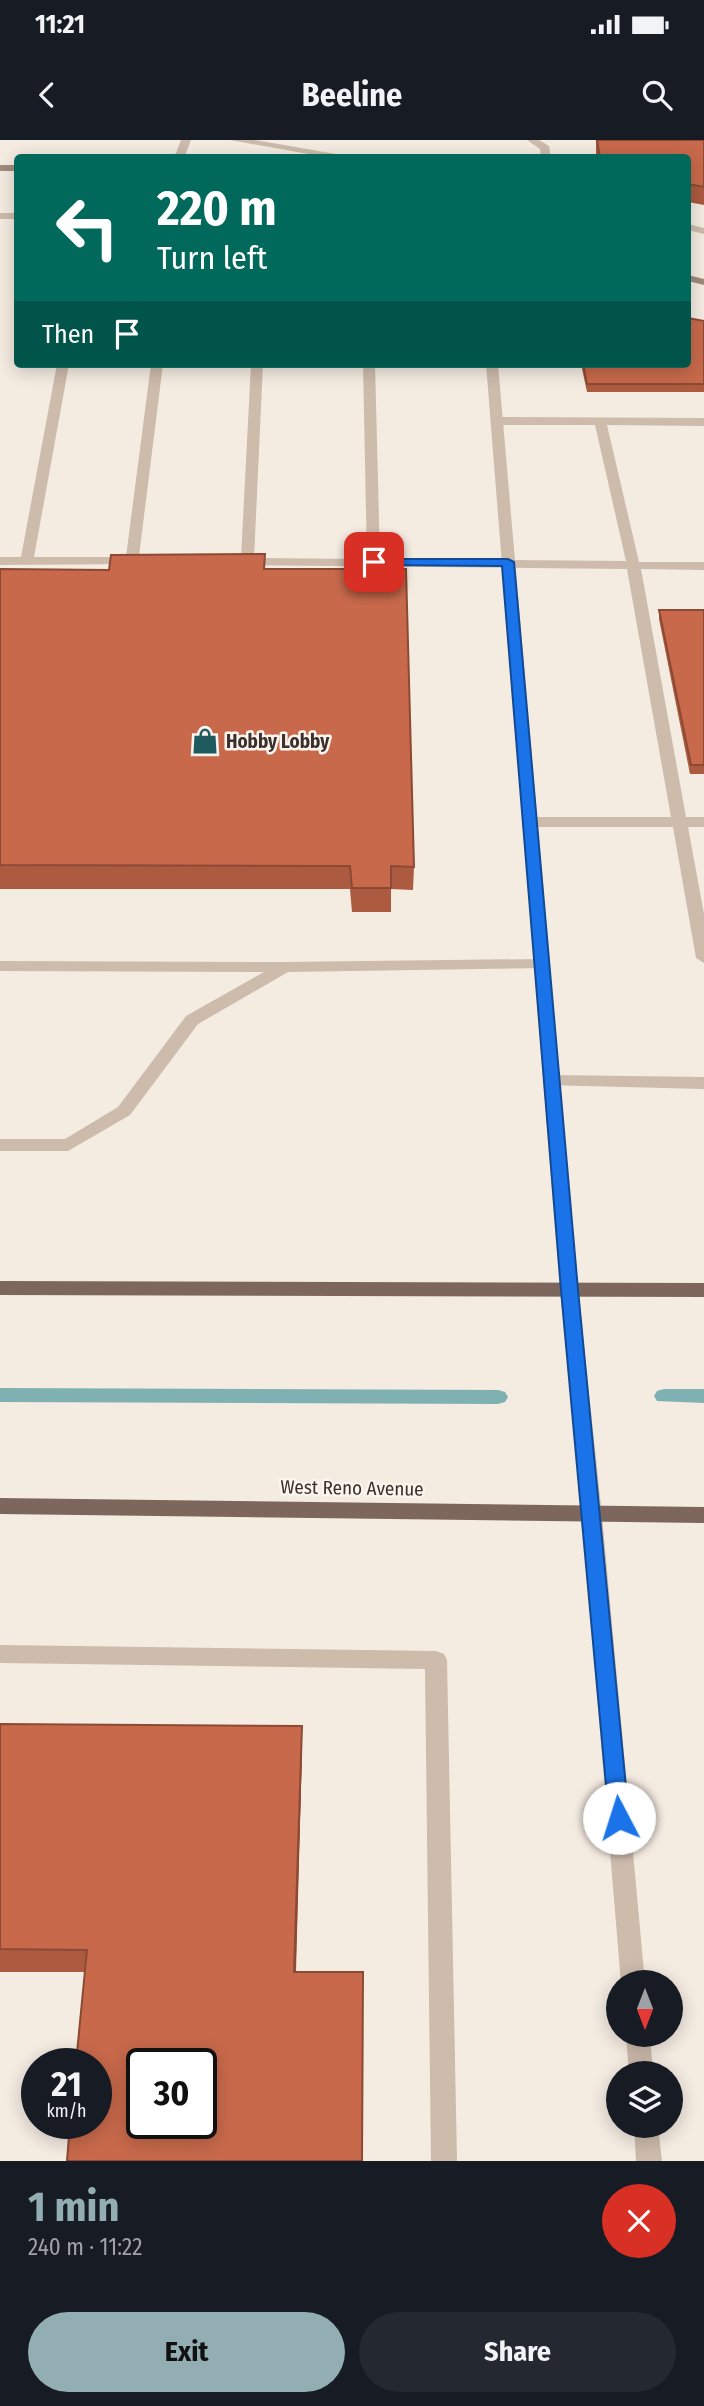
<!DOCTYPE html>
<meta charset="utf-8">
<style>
:root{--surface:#171b24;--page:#242831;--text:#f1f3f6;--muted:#9ea1a6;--accent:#92aeb2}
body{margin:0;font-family:"Fira Sans Condensed",sans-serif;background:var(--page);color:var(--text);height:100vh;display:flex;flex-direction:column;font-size:26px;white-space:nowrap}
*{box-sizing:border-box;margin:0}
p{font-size:23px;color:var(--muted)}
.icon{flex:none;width:38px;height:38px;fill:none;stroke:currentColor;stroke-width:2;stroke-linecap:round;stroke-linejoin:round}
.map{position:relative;height:2021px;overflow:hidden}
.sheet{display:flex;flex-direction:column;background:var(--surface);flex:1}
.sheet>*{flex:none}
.banner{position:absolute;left:14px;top:14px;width:677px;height:214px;border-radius:7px;box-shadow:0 4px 18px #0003;background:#00695c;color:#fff;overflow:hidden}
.needle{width:46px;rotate:180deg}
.fabs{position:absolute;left:606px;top:1830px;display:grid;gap:14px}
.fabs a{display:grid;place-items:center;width:77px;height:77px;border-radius:50%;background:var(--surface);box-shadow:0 4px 18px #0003;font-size:35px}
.speed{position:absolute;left:21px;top:1908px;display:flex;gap:14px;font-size:35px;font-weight:700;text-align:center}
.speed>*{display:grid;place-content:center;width:91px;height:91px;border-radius:50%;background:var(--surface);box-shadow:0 4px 18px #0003;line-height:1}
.speed small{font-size:18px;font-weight:400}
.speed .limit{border:4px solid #111;border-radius:10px;background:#fff;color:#111}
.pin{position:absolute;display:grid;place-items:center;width:60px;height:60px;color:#fff;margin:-30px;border-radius:14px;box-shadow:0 4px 10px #0006}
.me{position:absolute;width:77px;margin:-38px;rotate:355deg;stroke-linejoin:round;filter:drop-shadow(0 0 5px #0008)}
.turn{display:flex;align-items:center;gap:24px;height:147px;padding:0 28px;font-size:32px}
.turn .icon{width:91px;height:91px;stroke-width:2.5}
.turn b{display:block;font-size:49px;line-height:60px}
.then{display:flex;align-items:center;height:66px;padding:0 28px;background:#0003;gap:14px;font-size:26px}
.round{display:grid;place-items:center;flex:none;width:74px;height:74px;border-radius:37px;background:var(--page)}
.summary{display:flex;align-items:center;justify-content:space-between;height:119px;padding:0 28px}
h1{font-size:42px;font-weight:700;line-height:52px;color:var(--accent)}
.cta{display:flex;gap:14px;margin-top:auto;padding:14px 28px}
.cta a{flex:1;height:80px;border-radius:42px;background:var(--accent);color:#111;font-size:28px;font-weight:700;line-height:80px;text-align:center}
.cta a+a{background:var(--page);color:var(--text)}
.status{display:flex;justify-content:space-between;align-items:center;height:49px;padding:0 35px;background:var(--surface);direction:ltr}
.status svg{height:19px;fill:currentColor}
header{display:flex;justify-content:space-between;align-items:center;height:91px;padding:0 28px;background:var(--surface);font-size:32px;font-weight:700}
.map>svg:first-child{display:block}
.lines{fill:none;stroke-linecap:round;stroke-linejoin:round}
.stream{fill:#7fb0b2;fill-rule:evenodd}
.service{fill:#cdbbac;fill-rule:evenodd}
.minor{fill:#cdbbac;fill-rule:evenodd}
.secondary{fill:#a18a7d;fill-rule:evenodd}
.primary{fill:#7d675c;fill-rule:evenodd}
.wall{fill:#ac5a40}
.shaded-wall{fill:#8c4a34}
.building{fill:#c8694b;stroke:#8c4a34;stroke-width:2;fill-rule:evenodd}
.route{fill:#1a73e8;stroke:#114b97;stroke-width:2}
.labels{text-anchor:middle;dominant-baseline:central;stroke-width:5;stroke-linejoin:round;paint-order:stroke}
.poi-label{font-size:19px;font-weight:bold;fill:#3b302b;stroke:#fbf5ee;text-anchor:start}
.street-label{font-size:19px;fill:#3b302b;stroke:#fbf5ee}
</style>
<div class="status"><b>11:21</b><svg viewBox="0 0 49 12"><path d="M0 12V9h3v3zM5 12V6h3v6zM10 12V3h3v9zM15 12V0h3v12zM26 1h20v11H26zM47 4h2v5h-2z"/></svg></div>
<header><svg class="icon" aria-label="back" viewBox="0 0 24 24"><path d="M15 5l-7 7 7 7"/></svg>Beeline<svg class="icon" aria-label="search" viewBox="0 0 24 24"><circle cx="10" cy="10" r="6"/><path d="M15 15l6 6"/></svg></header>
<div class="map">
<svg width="704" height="2021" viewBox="0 0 704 2021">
<rect width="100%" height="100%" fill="#f4ebe1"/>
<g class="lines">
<!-- stream -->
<path class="stream" d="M0,1248l498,2 7,2 3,5 -3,5 -7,2 -498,-2z
M664,1249h40v14l-47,-2 -3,-5 3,-5z"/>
<!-- service -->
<path class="service" d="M181,0h10l-7,18h-10z
M230,0h25l104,18h-28z
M527,0h12l10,6 2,12h-10l-1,-9z
M0,73h18v6h-18z
M688,84l16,4v6l-16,-4z
M57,224h12l-35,193h92l25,-193h12l-25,200 -138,1v-8h21z
M251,224h12l-9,194 113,1 -4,-195h12l5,195 246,2 -31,-136h-99l-6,-4 6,-4 208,1v8l-97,-1 32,137h65v8l-63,-1 45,248h18v10h-16l16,87v49l-8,-5 -23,-131h-143l-8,-5 8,-5h141l-44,-248 -391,-4 -2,-3 7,-4z
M542,819l6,1 2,4 -2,4 -260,4 -90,52 -68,91 -62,36h-68v-12h65l53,-32 68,-91 78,-44 -264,-1v-10l284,1z
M551,935l153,2v12l-159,-4 -2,-4 2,-4z
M0,1505l436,6 8,3 3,6 10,501h-26l-6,-492 -425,-6z"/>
<!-- minor -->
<path class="minor" d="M486,224h12l80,926 24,225 43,468h-24l-39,-468 -22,-225z
M626,1895h24l3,39h-24z
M634,1986h24l4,35h-26z"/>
<!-- secondary -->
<path class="secondary" d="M0,25h18v6h-18z
M688,135l16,4v6l-16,-4z"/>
<!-- primary -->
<path class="primary" d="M0,1141l704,2v14l-704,-2z
M0,1358l704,9v16l-704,-9z"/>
</g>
<!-- wall -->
<path class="wall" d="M596,0h108v65l-16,-3v-44h-92z
M704,181v71h-117l-6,-28h107z
M265,414v15l149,298 -1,23 -22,-1v23h-39l-2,-23h-350v-320l109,1z
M659,470h45v164h-14l-31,-155z
M0,1584l302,26 -6,222h-296z"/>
<!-- shaded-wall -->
<path class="shaded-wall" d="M302,1586v24l-7,244 -1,-22z"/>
<!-- building -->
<path class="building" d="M597,0h107v47l-16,-3v-26h-88z
M688,178l16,3v63h-117l-4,-20h105z
M265,414l-1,15h142l8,298 -23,-1v22h-39l-2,-22 -350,-1v-296l109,1 2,-15z
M659,470h45v155h-13z
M0,1584l302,2 -8,246h69l-1,189h-295l3,-38h26v-60h-20l11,-113 -87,-1zM142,1923h59v60h-59z"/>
<!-- route -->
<path class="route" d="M370,419h138l6,3 64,728 51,528 -3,6 -7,3 -7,-3 -3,-6 -48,-528 -59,-724 -128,-1 -4,-1z"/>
<!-- icons -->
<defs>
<g id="shop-bare" transform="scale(2.1)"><path d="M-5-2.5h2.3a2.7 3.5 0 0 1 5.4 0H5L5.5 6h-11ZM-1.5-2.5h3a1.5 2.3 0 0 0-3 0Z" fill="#1f5a5e" stroke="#fbf5ee" stroke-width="2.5" paint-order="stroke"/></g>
</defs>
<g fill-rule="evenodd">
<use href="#shop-bare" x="205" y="601"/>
</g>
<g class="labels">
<!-- poi labels -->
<g class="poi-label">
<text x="226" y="601">Hobby Lobby</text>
</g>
<!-- street labels -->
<g class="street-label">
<text transform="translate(352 1348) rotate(1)">West Reno Avenue</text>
</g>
</g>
</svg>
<div class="fabs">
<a><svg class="needle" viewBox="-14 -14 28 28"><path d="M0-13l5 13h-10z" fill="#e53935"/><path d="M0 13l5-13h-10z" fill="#9ea1a6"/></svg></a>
<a><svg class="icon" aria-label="layers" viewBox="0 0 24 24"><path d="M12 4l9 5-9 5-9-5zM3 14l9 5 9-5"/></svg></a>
</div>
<div class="speed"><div>21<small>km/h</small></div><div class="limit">30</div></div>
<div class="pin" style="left:374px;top:422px;background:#d93025"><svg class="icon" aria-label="arrive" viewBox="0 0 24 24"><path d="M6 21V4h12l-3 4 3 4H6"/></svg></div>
<svg class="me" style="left:619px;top:1678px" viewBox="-20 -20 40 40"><circle r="19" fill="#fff"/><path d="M0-13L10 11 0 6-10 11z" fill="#1a73e8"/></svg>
<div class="banner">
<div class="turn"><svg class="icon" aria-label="left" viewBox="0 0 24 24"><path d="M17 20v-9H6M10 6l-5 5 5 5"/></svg><div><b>220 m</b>Turn left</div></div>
<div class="then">Then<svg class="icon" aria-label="arrive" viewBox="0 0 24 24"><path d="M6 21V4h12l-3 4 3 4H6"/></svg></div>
</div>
</div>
<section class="sheet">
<div class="summary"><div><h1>1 min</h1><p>240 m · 11:22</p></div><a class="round" style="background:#d93025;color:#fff"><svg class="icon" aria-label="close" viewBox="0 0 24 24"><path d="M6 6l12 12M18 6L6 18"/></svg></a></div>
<div class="cta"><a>Exit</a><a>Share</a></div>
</section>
